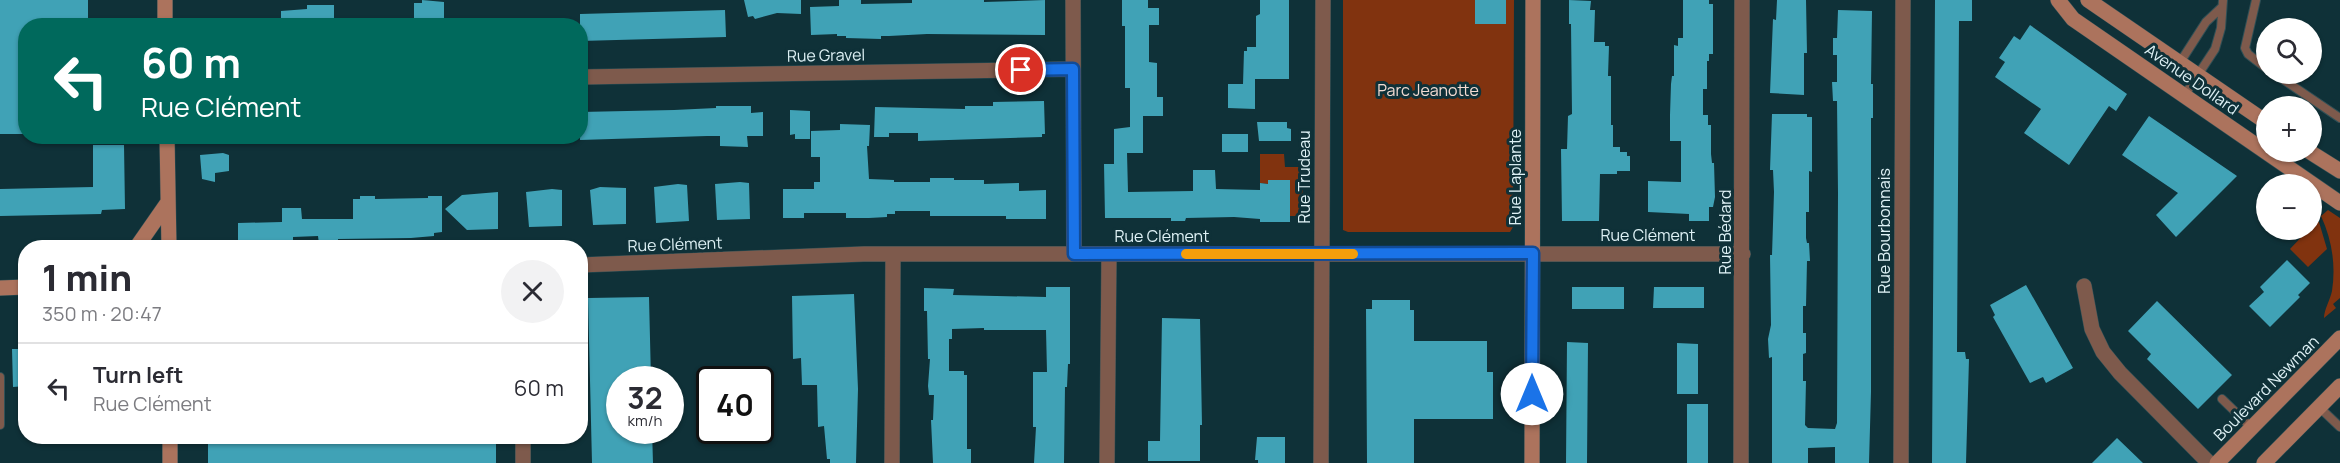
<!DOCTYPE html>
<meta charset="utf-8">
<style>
:root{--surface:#fff;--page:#f2f2f3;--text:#2b2b33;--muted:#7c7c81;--line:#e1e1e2}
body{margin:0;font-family:Manrope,sans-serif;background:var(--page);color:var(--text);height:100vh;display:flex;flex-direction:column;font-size:22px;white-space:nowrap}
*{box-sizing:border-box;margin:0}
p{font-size:20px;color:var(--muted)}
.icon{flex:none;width:33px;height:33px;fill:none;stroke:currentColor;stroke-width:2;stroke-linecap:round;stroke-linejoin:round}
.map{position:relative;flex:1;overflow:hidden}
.details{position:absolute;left:18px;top:240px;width:570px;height:204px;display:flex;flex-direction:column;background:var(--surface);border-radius:24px;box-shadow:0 2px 4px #0004}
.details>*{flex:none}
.top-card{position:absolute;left:18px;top:18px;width:570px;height:126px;border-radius:24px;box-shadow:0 2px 4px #0004;background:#00695c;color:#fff;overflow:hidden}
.buttons{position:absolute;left:2256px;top:18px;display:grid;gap:12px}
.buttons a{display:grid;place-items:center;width:66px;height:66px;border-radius:50%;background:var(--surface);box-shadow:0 2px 4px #0004;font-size:30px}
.speed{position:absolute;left:606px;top:366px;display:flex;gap:12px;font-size:30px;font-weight:700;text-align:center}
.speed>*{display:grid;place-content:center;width:78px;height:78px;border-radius:50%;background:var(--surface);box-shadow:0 2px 4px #0004;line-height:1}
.speed small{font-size:15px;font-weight:400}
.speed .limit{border:3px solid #111;border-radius:9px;background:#fff;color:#111}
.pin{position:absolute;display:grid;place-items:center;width:51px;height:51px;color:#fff;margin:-26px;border:3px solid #fff;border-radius:50%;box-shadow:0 2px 6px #0007}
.me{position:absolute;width:66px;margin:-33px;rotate:0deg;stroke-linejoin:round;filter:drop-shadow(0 0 4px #0008)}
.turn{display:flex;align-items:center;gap:21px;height:126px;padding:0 24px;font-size:27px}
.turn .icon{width:78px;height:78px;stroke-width:2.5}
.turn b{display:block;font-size:42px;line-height:51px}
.round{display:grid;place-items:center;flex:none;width:63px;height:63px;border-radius:32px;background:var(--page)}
.headline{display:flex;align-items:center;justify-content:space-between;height:102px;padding:0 24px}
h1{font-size:36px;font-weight:800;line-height:45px}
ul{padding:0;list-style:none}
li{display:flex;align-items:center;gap:18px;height:90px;padding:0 24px;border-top:2px solid var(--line)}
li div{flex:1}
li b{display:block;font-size:22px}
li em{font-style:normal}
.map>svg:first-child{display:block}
.green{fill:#81330f}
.building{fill:#40a2b6}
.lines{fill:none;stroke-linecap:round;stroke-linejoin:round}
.lane-casing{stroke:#305056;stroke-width:10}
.street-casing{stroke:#305056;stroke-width:16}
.secondary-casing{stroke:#305056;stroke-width:16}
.lane{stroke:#7e5a4c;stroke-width:8}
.street{stroke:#7e5a4c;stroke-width:15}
.secondary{stroke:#ac735d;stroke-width:15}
.route-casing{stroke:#114b97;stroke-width:15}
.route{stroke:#1a73e8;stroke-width:10}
.slow{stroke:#f59e0b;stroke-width:10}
.labels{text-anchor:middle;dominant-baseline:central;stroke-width:6;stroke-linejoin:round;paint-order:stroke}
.street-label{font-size:16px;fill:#def1f5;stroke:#0f3138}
.park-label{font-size:16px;fill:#f3dbd2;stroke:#0f3138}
</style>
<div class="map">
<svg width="2340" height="463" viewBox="0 0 2340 463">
<rect width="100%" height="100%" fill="#0f3138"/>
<!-- green -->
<path class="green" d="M1343,0h171l-1,227 -3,5h-162l-5,-2z
M1260,154h24l1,13h18l-1,49h-12v-36h-22v4l-8,-1z
M2328,210l12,8v80l-7,6 3,4 -12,10c0,-8 6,-18 8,-27 4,-26 0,-51 -11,-75z
M2315,222h4l8,27 -19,18 -18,-18 18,-19h4z"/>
<!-- building -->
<path class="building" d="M0,0h88v26h-62v108h-26z
M422,0l22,2v24h-30v-23h8z
M744,0h57v14l-24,-1 -22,6 -2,-3 -5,1z
M839,0h22v4l51,-1v-3h72v2l61,-2v35l-118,-1 -38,2h-8v3l-35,-1v-2h-9v-2l-26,1 -1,-28 29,-1z
M1122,0h26v8h11v17h-10v37l8,1v34h6v19h-20v37h-16l1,39 65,-1v-21h22l1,19 44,1v-7l8,1v-4h22v42h-30v-3l-26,-2 -48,1 -1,3h-14v-3h-66l-1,-54h10v-35l16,-2v-39h-5v-62h-3z
M1260,0h29v79h-34v30l-27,-1v-24h15l1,-33h3v-4h9v-31l4,-2z
M1475,0h31v24h-31z
M1569,0l22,1 -1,9h5l-1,32h11v4h4l-1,30h3v49h2v22h7v5h7v4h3v15h-13v3h-17l-1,47h-37l-1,-72h6l1,-33 4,-2 -1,-90h-2z
M1683,0h26v4h4v50h-4v7h-2v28h-4v26h5v10h3v29l1,9h2l1,34 -2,10h-4v14h-20v-7l-41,-2v-31l33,1v-41h-11v-26l1,-31 1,-8h2v-31l4,1v-8h5z
M1777,0h29l1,53h-3v42l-34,-2 3,-74 3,1z
M1935,0h37v21h-13l-2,331h8l1,7h3l-3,104h-34z
M307,5h27v21h-53v-15l26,-2z
M725,10l1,27 -146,4v-27z
M1838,10l34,1 -1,73h2v34h-2v274l-2,71h-34v-16l-27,1v15h-36v-106l-3,1 -1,-19 3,-14 -1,-70h2l2,-63 -1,-22h-3l2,-56h35v3h5v55l-3,-1v41h-3v26l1,5h2l1,18h-3l-1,45h-3v27h3v20l-3,1v27h3l-1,44 3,3 27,1 2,-6 1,-230 -1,-92h-4l-1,-19h5v-27h-4v-17h4z
M2030,25l97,69 -11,17 -7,-5 -40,59 -45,-32 17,-24 -46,-32 10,-15 -6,-4 15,-22 6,4z
M1044,101l1,33h-3v3l-124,4v-8h-29v4h-15l1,-30 90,2v-3h28v-4z
M716,106h35v7l12,-1v24h-16l1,11 -28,-1v-10h-13l-127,4v-28l94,-2 42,-2z
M790,110l20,1v28h-15v-5l-5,1z
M2149,116l88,60 -61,61 -20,-22 22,-22 -56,-38z
M1257,122h30v6l4,1v12h-32z
M840,124l30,1 -1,21h-2l2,33 25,1v2h36v-4h24v2h30v4l35,-1v8l27,-1v29h-40v-3h-76v-5h-35v3h-8v3l-18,1h-23v-5h-42v5h-21v-29h31v-7h6v-25h-9v-26l29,-1z
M1222,134h26v18h-26z
M93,145h31l1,64 -23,1 -1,4 -101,2v-27l93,-2z
M223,153l6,2v16l-14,2v9l-13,-3 -2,-24z
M740,182l9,1 1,36 -33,1 -2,-36z
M678,184l9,1 2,36 -33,2 -2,-36z
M600,187l26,1v36l-33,1 -3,-35z
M552,189l10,1v36l-33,1 -3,-35z
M498,192v37l-31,1 -22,-21 17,-14z
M360,196h15v3l53,-1v-2h14v36l-8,1v3l-23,2 -73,1v5h-19l-1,-8 -25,1v3l-29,1v7h-26v-25l44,-1v-14h19l1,11h51v-20h7z
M2287,260l23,23 -12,12 2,2 -30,30 -21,-21 15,-14 -4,-5z
M2026,285l47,83 -27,15 -3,-6 -13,6 -37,-66 2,-2 -5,-10z
M1046,287h24v77h-2l-1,23h-2l-1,76h-30l2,-36h-3v-55h14l-1,-42h-62v-2l-32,1v10h-3v32h15v4h3v74h4v14h-38l-2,-43h2l1,-25h-5l-1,-9 2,-27h-2l-1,-48h-3v-23l30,1 -1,6 93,2z
M1572,287h52v22h-52z
M1654,287h50v21h-51z
M854,294l4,95 -2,74h-26v-4h-3l-3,-33 -6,1 -1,-42h-15l-1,-27 -8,1 -1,-63z
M649,297l2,83h-31v50h32l1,33h-61l-4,-165z
M1372,300h38v10h4v31h73v31h6v47h-79v44h-47l-1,-154h6z
M2157,301l75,74 -34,34 -51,-50 4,-5 -23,-23z
M1162,318l38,1 2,106h-2v36h-52v-20h12z
M1567,342l21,1 -1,120h-21z
M1677,343l21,1v50h-21z
M12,349h14v37l-13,1z
M1687,404h21v59h-21z
M208,436h288v27h-288z
M1257,437h28v26h-27v-3h-3z
M2117,438l26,25h-51z"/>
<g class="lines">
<!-- lane casing -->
<g class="lane-casing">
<path id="lane" d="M2256,0l-11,48 3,6 18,14
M2179,64l27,-42 15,-14
M2275,74l65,44
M2184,96l31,-47 6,-21 2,-28
M0,377v48
M2222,399l30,29
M2319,407l21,20"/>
</g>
<!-- street casing -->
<g class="street-casing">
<path id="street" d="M1073,0l1,254
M580,77l493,-8
M580,265l284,-11h879
M2084,286l8,43 11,23 17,21 89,90
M523,436v27
M892,463l1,-209
M1107,463l2,-209
M1321,463l2,-463
M1741,463l1,-463
M1901,463l2,-463"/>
</g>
<!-- secondary casing -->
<g class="secondary-casing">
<path id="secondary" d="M165,0v26
M2058,0l15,19 267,184
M2088,0l178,122
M167,136l2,112
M2310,152l30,19
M136,248l32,-46
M0,288l26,-1
M170,436v27
M1532,463l1,-463
M2217,463l123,-125
M2264,463l76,-77"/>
</g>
<!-- lane -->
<use href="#lane" class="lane"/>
<!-- street -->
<use href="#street" class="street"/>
<!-- secondary -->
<use href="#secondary" class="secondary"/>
</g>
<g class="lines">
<!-- route casing -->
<g class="route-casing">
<path id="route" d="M1021,70l52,-1 1,185 459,-1 -1,141"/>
</g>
<!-- route -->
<use href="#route" class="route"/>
<!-- slow -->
<path class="slow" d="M1186,254h167"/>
</g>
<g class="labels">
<!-- street labels -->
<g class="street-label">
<text transform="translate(826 55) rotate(-1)">Rue Gravel</text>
<text transform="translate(2192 79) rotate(35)">Avenue Dollard</text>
<text transform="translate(1304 177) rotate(-90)">Rue Trudeau</text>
<text transform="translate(1515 177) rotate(-90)">Rue Laplante</text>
<text transform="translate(1884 231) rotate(-90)">Rue Bourbonnais</text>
<text transform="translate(1725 232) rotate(-90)">Rue Bédard</text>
<text x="1648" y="235">Rue Clément</text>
<text x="1162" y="236">Rue Clément</text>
<text transform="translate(675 244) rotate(-2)">Rue Clément</text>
<text transform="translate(2266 388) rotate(-45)">Boulevard Newman</text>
</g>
<!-- park labels -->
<g class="park-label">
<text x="1428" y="90">Parc Jeanotte</text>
</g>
</g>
</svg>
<div class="buttons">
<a><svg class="icon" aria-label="search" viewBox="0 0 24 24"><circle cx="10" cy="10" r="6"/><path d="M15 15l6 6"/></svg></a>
<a>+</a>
<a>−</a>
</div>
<div class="speed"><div>32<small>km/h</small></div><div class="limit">40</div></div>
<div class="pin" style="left:1021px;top:70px;background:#d93025"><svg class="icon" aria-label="arrive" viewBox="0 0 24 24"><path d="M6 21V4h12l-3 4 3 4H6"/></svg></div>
<svg class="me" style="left:1532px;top:394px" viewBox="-20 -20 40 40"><circle r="19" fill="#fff"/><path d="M0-13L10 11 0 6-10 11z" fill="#1a73e8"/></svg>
<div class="top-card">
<div class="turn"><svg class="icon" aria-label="left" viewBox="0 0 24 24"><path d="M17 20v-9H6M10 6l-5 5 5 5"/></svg><div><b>60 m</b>Rue Clément</div></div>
</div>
<section class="details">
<div class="headline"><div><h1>1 min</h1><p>350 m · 20:47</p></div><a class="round"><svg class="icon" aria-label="close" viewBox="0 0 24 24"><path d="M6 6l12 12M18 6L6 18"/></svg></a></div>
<ul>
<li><svg class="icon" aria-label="left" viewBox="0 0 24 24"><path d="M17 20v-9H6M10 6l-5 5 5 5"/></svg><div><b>Turn left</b><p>Rue Clément</p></div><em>60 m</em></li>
</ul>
</section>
</div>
